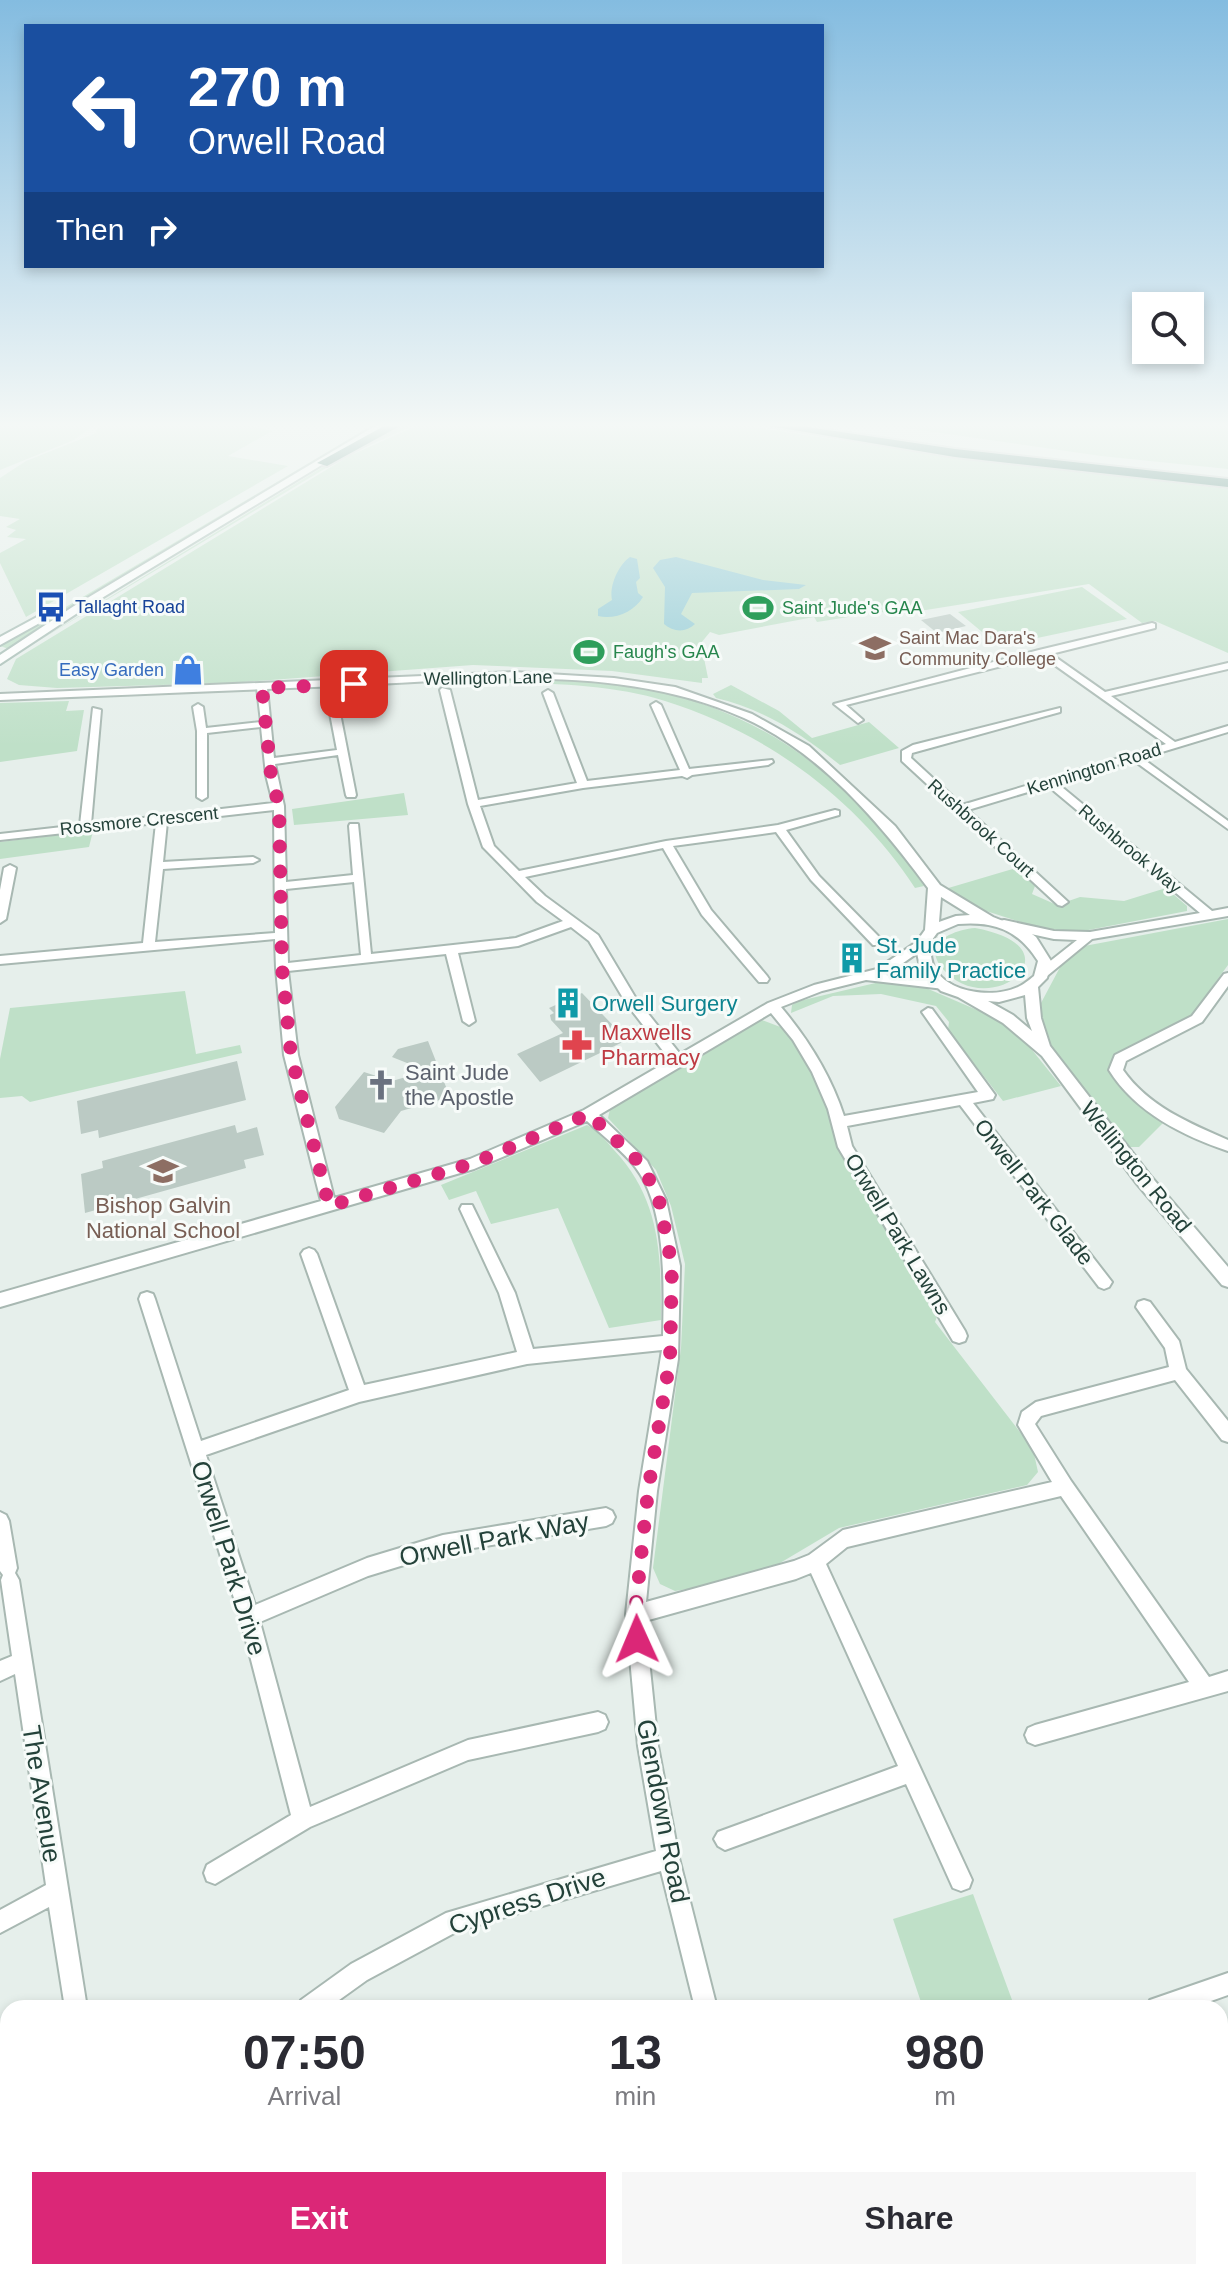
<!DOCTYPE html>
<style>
:root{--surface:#fff;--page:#f7f7f7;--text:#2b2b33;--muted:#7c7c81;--accent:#db2777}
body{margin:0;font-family:Helvetica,sans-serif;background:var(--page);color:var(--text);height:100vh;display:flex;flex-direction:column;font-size:30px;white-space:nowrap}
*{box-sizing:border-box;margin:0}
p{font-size:26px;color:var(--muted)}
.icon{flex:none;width:44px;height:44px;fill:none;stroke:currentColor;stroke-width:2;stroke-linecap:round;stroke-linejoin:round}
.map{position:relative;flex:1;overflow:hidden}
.side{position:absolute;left:0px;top:2000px;width:1228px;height:280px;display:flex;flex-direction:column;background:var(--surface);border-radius:24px 24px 0 0;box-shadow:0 4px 12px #0003}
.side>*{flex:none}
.top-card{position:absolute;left:24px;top:24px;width:800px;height:244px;border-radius:0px;box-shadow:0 4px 12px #0003;background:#1a4fa0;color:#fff;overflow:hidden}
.buttons{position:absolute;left:1132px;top:292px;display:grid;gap:16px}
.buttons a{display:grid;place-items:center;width:72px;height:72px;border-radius:0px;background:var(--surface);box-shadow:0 4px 12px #0003;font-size:40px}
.pin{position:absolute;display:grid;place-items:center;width:68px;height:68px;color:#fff;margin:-34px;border-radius:16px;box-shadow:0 4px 12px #0006}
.me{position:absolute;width:88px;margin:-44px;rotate:359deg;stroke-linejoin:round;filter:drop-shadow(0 0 6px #0008)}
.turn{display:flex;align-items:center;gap:28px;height:168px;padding:0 32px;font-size:36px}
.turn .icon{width:104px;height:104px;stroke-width:2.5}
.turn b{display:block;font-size:56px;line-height:68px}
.then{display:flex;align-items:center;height:76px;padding:0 32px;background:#0003;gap:16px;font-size:30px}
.eta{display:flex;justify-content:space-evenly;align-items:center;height:136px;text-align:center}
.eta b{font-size:48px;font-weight:700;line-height:56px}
.button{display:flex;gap:16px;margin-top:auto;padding:16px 32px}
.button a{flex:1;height:92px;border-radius:0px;background:var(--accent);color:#fff;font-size:32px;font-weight:700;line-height:92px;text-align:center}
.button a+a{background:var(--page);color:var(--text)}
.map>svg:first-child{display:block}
.green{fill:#bfe0c8}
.water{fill:#8ec9d4}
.building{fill:#bbcac4}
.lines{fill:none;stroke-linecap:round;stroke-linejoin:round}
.minor-casing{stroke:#a8b8b2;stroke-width:4}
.tertiary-casing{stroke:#a8b8b2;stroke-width:4}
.secondary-casing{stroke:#a4bbb3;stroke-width:4}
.motorway-casing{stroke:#c2cac8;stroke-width:4}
.minor{fill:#fff;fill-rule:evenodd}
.tertiary{fill:#fff;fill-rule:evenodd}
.secondary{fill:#fff;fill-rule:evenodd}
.motorway{fill:#2f6f62;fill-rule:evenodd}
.route{stroke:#db2777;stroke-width:14;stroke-dasharray:0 25.2}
.labels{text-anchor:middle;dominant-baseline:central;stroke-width:6;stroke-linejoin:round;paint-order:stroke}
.far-transit-label{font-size:18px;fill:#164399;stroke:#f7fbf9;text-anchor:start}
.far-leisure-label{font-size:18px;fill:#27864d;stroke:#f7fbf9;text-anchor:start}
.far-education-label{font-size:18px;fill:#785e54;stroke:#f7fbf9;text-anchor:start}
.far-shop-label{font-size:18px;fill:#366cbe;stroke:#f7fbf9;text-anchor:end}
.far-street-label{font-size:18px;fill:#24423a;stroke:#f7fbf9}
.culture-label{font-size:22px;fill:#0d838f;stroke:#f7fbf9;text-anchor:start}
.health-label{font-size:22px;fill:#be3a42;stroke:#f7fbf9;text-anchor:start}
.worship-label{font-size:22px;fill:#5b616d;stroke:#f7fbf9;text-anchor:start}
.street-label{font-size:22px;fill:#24423a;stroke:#f7fbf9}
.education-label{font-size:22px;fill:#785e54;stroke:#f7fbf9}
.near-street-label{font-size:26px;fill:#24423a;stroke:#f7fbf9}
</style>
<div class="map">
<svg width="1228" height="2280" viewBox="0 0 1228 2280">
<rect width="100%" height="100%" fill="#e6efeb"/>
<!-- green -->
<path class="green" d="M0,426h92l-18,14 -74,30z
M98,426h154l20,5 -44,25 60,10 -262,151 -26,-54v-10l26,-14 -19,-2 9,-7 -10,-3 14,-8 -20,-3v-38l26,-17 70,-28z
M371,426h8l-370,223 -9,-3z
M400,426h12l-66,30 -326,196 311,-190z
M416,426h330l200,30 282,33v164l-73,-32 -13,2 -53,-39 -188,30 -21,-2 -63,10 -3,-5 -95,18 -9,-3 -9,11 7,35h-6v5l-90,-12 -139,-6 -244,18 -172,5 -38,-3 -12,-6 9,-20 333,-203z
M892,426h336v43l-127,-13z
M1082,587l45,32 -128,27 -41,-34z
M489,679c195,-8 324,43 435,207l-9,2c-57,-88 -149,-156 -250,-187 -54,-17 -120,-18 -177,-18z
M731,685l48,26 33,27 57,-16 30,26 -59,17c-38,-31 -77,-56 -124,-67l-3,-4z
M69,701l-3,10 18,-1 -7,41 -77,11v-59z
M404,793l4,22 -114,10 -2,-16z
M93,831l-4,16 -89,12v-17z
M1016,868l19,18 -3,8 25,11 23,-8 44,4 42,-13 21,18v5l-114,22 -43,-8 -47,-15 -38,-21z
M1228,919v46l-37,51 -78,42 -4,8 3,10 53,45 -26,26h-10l-85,-111 -3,-33 25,-47 13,-9z
M975,928c109,20 13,96 -33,40 -21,-26 12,-38 33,-40z
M884,981l42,7 86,37 49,61 -58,15 -55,-71 1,-8 -13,-16 -55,-12 -48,2 -42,17 1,-8 7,-4z
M185,991l11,63 44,-9 2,8 -212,49 -8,-6 -22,2v-39l10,-51z
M762,1020l21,8 23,32 20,43 14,50 98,161 -3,8 98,127 5,23 -11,13 -188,43 -64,38 -62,19 -38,6 -15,-7 -7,-16 28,-220 4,-84 -14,-58 -15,-36 -48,-52 2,-9 140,-85z
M587,1125c11,5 19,16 27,25 47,50 47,106 47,170l-52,8 -51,-120 -67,16 -15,-33 -27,9 -8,-15z
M973,1894l42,114h-92l-30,-89z"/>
<!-- water -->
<path class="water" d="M630,557l7,2 3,19 -4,4 2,11 5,4c-9,15 -28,23 -45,19v-7l14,-9c-3,-13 6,-35 18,-43z
M676,557l87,23 43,5 -7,4 -107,4 -11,21 14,10c-9,9 -22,8 -31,0l1,-37 -12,-19 7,-8z"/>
<!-- building -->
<path class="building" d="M950,614l16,12 -29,7 -16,-13z
M582,993l45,47 -87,42 -23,-28 46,-21 -12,-13 -1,-5 4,-2 -5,-5z
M428,1041l22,56 -49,14 -17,22 -45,-14 -4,-12 29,-35 28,9 35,-10 -35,-14 6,-8z
M237,1061l9,39 -147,38 -1,-8 -17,4 -4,-33z
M235,1125l2,8 20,-6 7,28 -20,5 2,8 -161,45 -4,-39 22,-6 -1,-7z"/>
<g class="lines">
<!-- minor casing -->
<g class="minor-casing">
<path id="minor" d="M1152,623l3,1v4l-104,26 54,38 123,-29v6l-117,27 64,46 53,-16v6l-86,26 86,63v8l-95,-69 -76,23 155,128 16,-3v8l-136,23 -45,37h-8l-2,-3 2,-3 38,-30 -23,-1 -50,-11 -6,-4 2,-3 4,-1 50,11 36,1 110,-19 -152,-127 -80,24 100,92 -6,4 -4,-1 -156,-144v-10l11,-6 147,-37v4l-148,41 -1,5 51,47 204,-61 -124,-88 -196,49 17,15 -5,3 -24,-19 205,-54z
M262,685l5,3 7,70 63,-8 -9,-47 5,-3 5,3 18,92 -1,2h-8l-1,-2 -8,-40 -63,9 9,42 2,76 67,-7 -4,-49 1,-2h8l13,130 145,-16 47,-17 -26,-19 -54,-55 -15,-43 -28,-114 2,-2 8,2 28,110 99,-17 -34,-90 5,-3 5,3 34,88 93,-11 -29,-65 5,-3 5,3 28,64 83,-9 1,2 -5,3 -76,10 -5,3 -5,-2 -99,12 -103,18 14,40 25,25 147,-30 112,-16 57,-15 4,1v4l-53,15 33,46 62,63 2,3 -2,3h-8l-62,-65 -35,-48 -103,14 38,64 56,66 2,3 -2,3h-8l-57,-67 -39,-67 -138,29 20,19 53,39 37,62 45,57 88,-51 46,-18 63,-16 41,-28h8l2,3 -2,3 -40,28 63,8 6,4 -2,3 -87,-10 -44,11 -41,16c27,32 50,69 63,109l134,-24 -56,-80 6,-4 4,1 63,86 -2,4 -20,4 139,179 -3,5 -5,2 -5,-2 -139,-182 -113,21 5,20 113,185 2,5 -2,5 -6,2 -6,-2 -115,-194 -10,-38 -16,-37 -19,-32 -22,-27 -172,102 48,46 19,39 14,66 -2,93 -21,132 -11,111 148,-41 15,-6 34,-25 209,-48 -34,-57 4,-13 14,-10 133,-35 -4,-19 -29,-41 2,-5 6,-2 6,2 29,39 7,28 42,52v21l-6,-2 -47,-60 -134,36 -6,8 36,57 138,196 19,-6v20l-193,54 -7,-3 -3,-7 3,-7 7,-3 154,-43 -128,-186 -214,51 -21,17 146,316 -3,8 -8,3 -8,-3 -47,-104 -181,66 -7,-4 -4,-7 4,-7 180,-66 -87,-193 -15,6 -151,42 13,125 21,112 38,150h-22l-34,-137 -203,60 -91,49 -39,28h-30l3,-8 50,-36 95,-51 210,-62 -18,-105 -12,-132 13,-123 23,-141 -135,14 -168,38 -153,53 49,150 112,-47 76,-23 163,-27 6,3 3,6 -3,6 -6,3 -163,27 -75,23 -108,46 50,185 158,-67 130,-28 7,3 3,7 -3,7 -7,3 -130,28 -158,67 -95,57 -8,-3 -3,-8 3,-8 84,-50 -51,-198 -101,-318 2,-5 6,-2 6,2 2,5 46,142 148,-51 -48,-136 3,-4 5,-2 5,2 3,4 47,131 153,-33 -18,-59 -39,-84 2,-4h10l43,88 18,56 130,-13c1,-49 4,-127 -27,-168 -13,-17 -33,-32 -49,-47l-113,48 -474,138v-14l321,-92 -37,-146 -8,-87 -1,-29 -275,25v-8l143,-13 13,-120 -156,17v-6l80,-9 13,-117 8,2 -10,114 182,-21 -7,-28 -5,-48 -54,6v64l-5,3 -5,-3v-66l-4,-24 5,-3 5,3 3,21 55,-6 -4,-34zM274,810l1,123 -120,9 8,-73 90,-6 6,-3 -6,-3 -90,5 4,-40zM354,882l7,73 -73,8 -2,-74zM571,927l18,14 37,62 44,57 -86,50 -114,49 -136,39 -36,-143 -10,-84 158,-17 17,67 6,4 6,-4 -17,-68 60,-7z
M10,865l6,3 -10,51 -6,4v-33l4,-22z
M1228,973v13l-26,36 -76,39 -3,9c25,36 66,53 105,70v11c-45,-15 -93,-39 -119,-81l6,-15 77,-39 32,-42z
M0,1512l6,3 3,6 8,47 -2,5 4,7 68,428h-22l-16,-101 -49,26v-23l46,-25 -31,-211 -15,7v-20l12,-5 -11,-76 2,-5 -3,-4z
M1228,1973v22l-37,13h-44l3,-8z
M8,2216v28l-8,4v-28z
M1220,2243l8,4v33h-11l-3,-8h6z
M331,2272h26l2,8h-26z
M504,2272h35l-4,8h-35z
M758,2272h26l2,8h-26z
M932,2272h26l2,8h-26z"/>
</g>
<!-- tertiary casing -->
<g class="tertiary-casing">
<path id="tertiary" d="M514,672l100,6 61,9 77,27 57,32 86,80 45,59 53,32 35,14 8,6 15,24 -4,17 -9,9 3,31 9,28 99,128 79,93v20l-6,-2 -85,-101 -95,-128 -39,-33 -45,-26 -17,-6 -20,-20 -6,-27 10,-14 3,-42c-49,-66 -107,-135 -184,-170 -124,-56 -274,-38 -406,-32 -113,5 -225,9 -338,14v-6zM941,897l29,18 -14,1 -17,6zM958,924c37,-3 60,6 80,37l-4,15c-5,4 -11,9 -16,11 -24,11 -68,7 -83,-18 -4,-6 -4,-17 -6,-25l8,-11zM1025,995l2,23 5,13 -19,-16 -25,-14 11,1z"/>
</g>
<!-- secondary casing -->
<g class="secondary-casing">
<path id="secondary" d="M375,426h11l-304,184 -82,54v-9l74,-49z
M50,610l4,1v4l-54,30v-8z"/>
</g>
<!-- motorway casing -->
<g class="motorway-casing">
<path id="motorway" d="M384,426h16l-73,40 -10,-3z
M769,426h32l154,23 273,30v8l-273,-30z"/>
</g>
<!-- minor -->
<use href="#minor" class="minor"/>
<!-- tertiary -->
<use href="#tertiary" class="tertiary"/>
<!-- secondary -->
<use href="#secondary" class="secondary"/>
<!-- motorway -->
<use href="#motorway" class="motorway"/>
</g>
<!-- sky -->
<linearGradient id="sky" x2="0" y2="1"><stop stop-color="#84bce0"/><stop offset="0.57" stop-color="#f4f8f6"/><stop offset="1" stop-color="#f4f8f6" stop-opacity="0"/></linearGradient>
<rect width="1228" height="746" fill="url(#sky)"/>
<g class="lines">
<!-- route -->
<path class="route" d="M354,684l-92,4 9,87 8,31 3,162 9,87 38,151 145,-43 115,-49 53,51 17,35 13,66 -2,93 -22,132 -13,123 2,25"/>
</g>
<!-- icons -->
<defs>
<g id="bus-bare" transform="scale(2.4)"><path d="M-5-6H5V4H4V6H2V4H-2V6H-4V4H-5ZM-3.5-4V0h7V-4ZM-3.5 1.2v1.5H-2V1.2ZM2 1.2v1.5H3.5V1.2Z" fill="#1a4fb4" stroke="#f7fbf9" stroke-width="2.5" paint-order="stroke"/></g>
<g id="stadium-bare" transform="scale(2.4)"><path d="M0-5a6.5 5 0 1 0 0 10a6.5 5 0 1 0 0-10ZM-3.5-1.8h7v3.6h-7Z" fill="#2e9e5b" stroke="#f7fbf9" stroke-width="2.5" paint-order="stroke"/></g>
<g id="school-bare" transform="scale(2.4)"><path d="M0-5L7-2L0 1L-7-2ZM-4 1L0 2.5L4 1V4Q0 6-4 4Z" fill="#8d6e63" stroke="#f7fbf9" stroke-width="2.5" paint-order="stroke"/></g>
<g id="shop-bare" transform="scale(2.4)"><path d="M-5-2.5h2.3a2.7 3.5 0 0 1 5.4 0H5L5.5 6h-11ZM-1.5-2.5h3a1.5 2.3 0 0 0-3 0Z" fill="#3f7fe0" stroke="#f7fbf9" stroke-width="2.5" paint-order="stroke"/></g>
<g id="building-bare" transform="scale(2.4)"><path d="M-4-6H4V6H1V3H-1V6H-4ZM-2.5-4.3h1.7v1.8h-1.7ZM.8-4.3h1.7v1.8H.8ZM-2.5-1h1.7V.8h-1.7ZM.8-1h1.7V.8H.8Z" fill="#0f9aa8" stroke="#f7fbf9" stroke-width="2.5" paint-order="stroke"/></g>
<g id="pharmacy-bare" transform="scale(2.4)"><path d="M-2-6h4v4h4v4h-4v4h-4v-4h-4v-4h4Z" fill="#e0444e" stroke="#f7fbf9" stroke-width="2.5" paint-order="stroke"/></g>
<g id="church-bare" transform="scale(2.4)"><path d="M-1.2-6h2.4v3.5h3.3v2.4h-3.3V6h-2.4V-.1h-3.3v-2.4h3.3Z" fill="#6b7280" stroke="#f7fbf9" stroke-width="2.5" paint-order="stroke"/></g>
</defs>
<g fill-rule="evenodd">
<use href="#bus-bare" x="51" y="607"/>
<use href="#stadium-bare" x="758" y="608"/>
<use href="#school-bare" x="875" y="648"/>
<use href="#stadium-bare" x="589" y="652"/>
<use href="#shop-bare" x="188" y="670"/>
<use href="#building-bare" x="852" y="958"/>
<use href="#building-bare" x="568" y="1003"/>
<use href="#pharmacy-bare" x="577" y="1045"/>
<use href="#church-bare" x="381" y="1085"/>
<use href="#school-bare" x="163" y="1171"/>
</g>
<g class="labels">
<!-- far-transit labels -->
<g class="far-transit-label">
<text x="75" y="607">Tallaght Road</text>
</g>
<!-- far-leisure labels -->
<g class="far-leisure-label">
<text x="782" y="608">Saint Jude's GAA</text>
<text x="613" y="652">Faugh's GAA</text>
</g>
<!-- far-education labels -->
<g class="far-education-label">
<text x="899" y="638">Saint Mac Dara's<tspan x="899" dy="21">Community College</tspan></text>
</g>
<!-- far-shop labels -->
<g class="far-shop-label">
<text x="164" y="670">Easy Garden</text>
</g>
<!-- far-street labels -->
<g class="far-street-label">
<text transform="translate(488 678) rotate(-1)">Wellington Lane</text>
<text transform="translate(1094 769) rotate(-17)">Kennington Road</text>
<text transform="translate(139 821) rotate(-6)">Rossmore Crescent</text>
<text transform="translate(981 828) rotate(42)">Rushbrook Court</text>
<text transform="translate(1130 849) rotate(40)">Rushbrook Way</text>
</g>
<!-- culture labels -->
<g class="culture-label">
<text x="876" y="945">St. Jude<tspan x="876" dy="25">Family Practice</tspan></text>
<text x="592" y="1003">Orwell Surgery</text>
</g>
<!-- health labels -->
<g class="health-label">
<text x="601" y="1032">Maxwells<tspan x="601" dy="25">Pharmacy</tspan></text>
</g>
<!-- worship labels -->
<g class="worship-label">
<text x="405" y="1072">Saint Jude<tspan x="405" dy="25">the Apostle</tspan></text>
</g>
<!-- street labels -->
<g class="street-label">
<text transform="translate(1136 1167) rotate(51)">Wellington Road</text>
<text transform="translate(1034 1192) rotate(52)">Orwell Park Glade</text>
<text transform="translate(898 1234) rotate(59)">Orwell Park Lawns</text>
</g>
<!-- education labels -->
<g class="education-label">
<text x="163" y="1205">Bishop Galvin<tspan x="163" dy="25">National School</tspan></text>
</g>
<!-- near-street labels -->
<g class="near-street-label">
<text transform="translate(494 1539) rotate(-11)">Orwell Park Way</text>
<text transform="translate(229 1558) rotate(73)">Orwell Park Drive</text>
<text transform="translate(42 1794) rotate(81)">The Avenue</text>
<text transform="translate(663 1811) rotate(79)">Glendown Road</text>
<text transform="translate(527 1901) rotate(-18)">Cypress Drive</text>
</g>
</g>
</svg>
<div class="buttons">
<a><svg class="icon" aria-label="search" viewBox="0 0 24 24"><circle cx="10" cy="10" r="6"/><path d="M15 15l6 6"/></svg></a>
</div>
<div class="pin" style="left:354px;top:684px;background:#d93025"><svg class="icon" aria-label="arrive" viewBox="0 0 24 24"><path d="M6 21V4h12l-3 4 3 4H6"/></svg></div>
<svg class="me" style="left:637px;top:1639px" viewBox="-20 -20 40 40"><path d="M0-17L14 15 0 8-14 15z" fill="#db2777" stroke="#fff" stroke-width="4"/></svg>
<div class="top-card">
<div class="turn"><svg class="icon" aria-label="left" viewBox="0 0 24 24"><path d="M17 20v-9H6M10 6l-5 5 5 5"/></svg><div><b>270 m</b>Orwell Road</div></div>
<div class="then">Then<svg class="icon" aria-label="right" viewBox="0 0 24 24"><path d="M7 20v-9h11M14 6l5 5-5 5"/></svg></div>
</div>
<section class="side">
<div class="eta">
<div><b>07:50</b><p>Arrival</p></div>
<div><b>13</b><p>min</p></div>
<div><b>980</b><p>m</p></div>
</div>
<div class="button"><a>Exit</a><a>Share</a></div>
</section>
</div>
